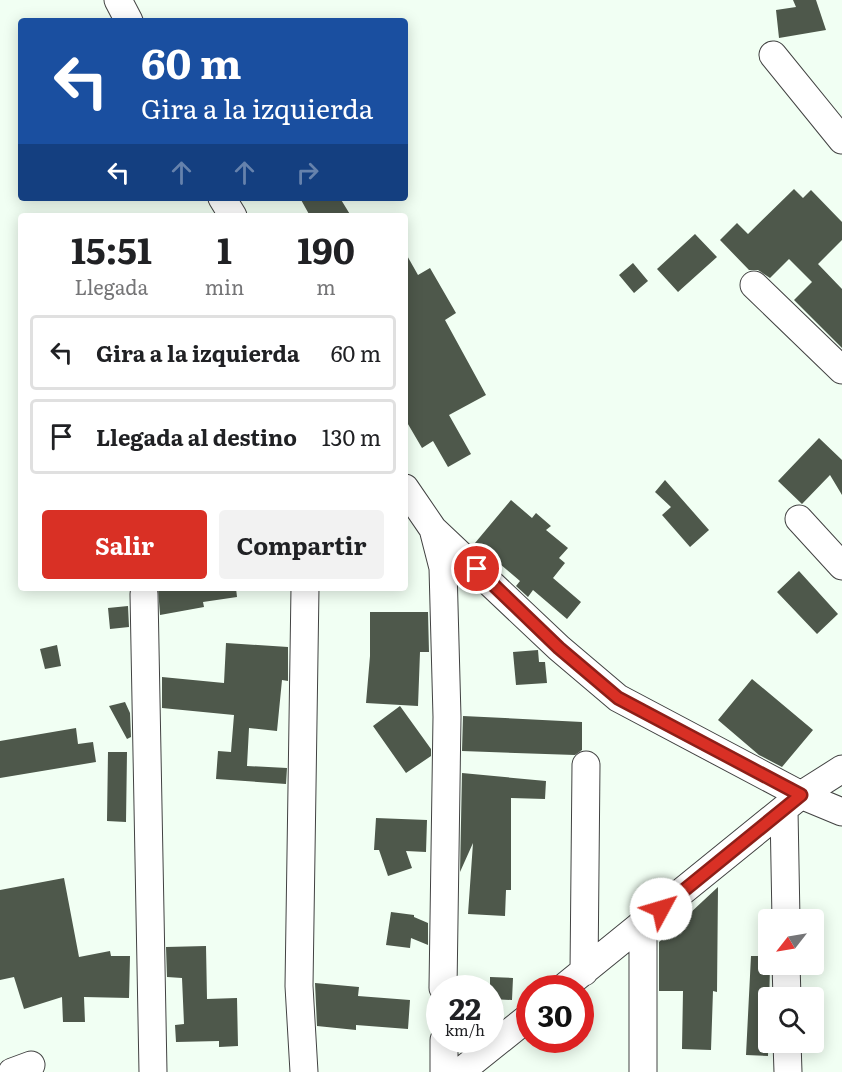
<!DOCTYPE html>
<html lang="es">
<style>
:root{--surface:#fff;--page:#f2f2f2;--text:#202124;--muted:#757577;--line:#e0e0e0;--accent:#d93025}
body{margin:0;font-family:Literata,serif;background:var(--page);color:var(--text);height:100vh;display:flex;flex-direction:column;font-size:22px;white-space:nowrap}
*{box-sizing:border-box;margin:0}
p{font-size:20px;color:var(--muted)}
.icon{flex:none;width:33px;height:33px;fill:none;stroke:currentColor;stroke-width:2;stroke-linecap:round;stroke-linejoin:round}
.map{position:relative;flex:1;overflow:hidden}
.sheet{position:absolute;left:18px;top:213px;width:390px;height:378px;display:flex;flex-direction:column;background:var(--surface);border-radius:6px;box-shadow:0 3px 15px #0003}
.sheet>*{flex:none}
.guide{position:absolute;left:18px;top:18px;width:390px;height:183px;border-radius:6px;box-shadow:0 3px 15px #0003;background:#1a4fa0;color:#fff;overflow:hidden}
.needle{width:39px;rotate:239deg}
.buttons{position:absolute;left:758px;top:909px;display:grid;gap:12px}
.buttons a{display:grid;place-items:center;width:66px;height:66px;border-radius:6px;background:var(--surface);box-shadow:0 3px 15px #0003;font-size:30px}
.speed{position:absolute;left:426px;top:975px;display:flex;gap:12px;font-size:30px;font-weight:700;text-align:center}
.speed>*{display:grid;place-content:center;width:78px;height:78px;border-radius:50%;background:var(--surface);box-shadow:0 3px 15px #0003;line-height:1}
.speed small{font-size:15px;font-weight:400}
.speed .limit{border:9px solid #d22;background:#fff;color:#111}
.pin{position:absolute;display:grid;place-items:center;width:51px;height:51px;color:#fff;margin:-26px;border:3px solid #fff;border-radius:50%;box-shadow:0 2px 6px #0007}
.me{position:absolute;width:66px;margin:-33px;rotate:51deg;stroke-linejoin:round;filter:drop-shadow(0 0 4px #0008)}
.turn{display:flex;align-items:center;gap:21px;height:126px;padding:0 24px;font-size:27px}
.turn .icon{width:78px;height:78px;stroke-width:2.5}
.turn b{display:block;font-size:42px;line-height:51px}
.lanes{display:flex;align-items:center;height:57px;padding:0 24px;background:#0003;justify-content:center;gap:30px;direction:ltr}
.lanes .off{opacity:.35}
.eta{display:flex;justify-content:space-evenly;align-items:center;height:102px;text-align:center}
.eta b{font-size:36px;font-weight:700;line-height:42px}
.cta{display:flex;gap:12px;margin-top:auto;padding:12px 24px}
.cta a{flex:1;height:69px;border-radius:6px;background:var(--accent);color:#fff;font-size:24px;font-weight:700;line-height:69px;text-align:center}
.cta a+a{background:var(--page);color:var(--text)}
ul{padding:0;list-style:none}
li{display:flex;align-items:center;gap:18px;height:75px;margin:0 12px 9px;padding:0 12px;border:3px solid var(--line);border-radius:6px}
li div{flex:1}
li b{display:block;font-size:22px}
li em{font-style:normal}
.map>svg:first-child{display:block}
.building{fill:#4e584b}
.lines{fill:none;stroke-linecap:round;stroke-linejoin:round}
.minor-casing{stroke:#424242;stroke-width:29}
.minor{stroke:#fff;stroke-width:27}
.route-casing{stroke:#8d1f18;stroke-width:15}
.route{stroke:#d93025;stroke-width:10}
</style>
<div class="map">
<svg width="842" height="1072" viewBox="0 0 842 1072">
<rect width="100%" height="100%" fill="#f1fff3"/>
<!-- building -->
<path class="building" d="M793,0h23l10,30 -47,8 -3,-28 20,-3z
M794,189l9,9 8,-8 31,32v18l-24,24 24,25v59l-48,-48 18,-18 -23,-23 -19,19 -12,-8h-9l-29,-30 17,-17 11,11z
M300,198h40l11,18h-41z
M695,234l22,23 -39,35 -21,-23z
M405,252l13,23 12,-7 26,45 -11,7 41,75 -37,20 22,39 -23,13 -15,-26 -11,7 -17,-29z
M633,263l15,18 -14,12 -15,-18z
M819,438l23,22v35l-12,-20 -28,29 -24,-23z
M665,480l44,50 -19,17 -28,-32 9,-8 -16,-15z
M511,500l21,18 4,-5 15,13 -5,4 22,18 -9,10 6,5 -12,15 28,24 -14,17 -34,-29 -5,7 -12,-11 4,-5 -45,-38z
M799,571l39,43 -21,20 -40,-42z
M158,588h78l1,9 -34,5 1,5 -44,8z
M128,606l1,21 -19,2 -2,-21z
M370,612h58l1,40h-9l-2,54 -52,-3 4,-47z
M226,643l62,4v34l-6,-1 -5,51 -28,-3 -2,38 40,2 -1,16 -70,-5 2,-28 13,1 3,-37 -72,-7v-31l62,6z
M57,645l4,21 -16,3 -5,-20z
M538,650l1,12h6l2,21 -31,2 -3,-33z
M752,679l61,51 -31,37 -23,-12 -41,-35z
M125,702l5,11 1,24 -4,2 -18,-33z
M400,706l31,43v7l-25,17 -33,-47z
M463,716l119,6v28l-7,5 -113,-4z
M76,728l2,16 15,-2 3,20 -96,16v-37z
M108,752h19l-1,70 -19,-1z
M462,773l84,8 -1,18 -34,-1v92h-5l-1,26 -37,-2 5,-71 -13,29z
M376,818l51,2 -1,32 -20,-1 6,17 -24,8 -9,-26h-5z
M64,878l15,79 31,-6 1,5h19l-1,42 -45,-1 1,25h-22l-1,-25 -38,12 -10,-32 -14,3v-90z
M718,887l-1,105 -4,-1 -2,59 -29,-1 1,-58h-24v-49z
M391,912l23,3v2l14,6v22l-17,-7 -1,10 -24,-3z
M206,946l1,53 30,-1 1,48 -19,1v-6l-43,1 -1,-17 9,-1 -2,-46 -15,-1 -1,-30z
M751,956h17v8h2l-2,92 -22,-1z
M490,977l23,1 -1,22 -22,-1z
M315,983l44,4 -1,9 52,4 -2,29 -52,-4v5l-39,-4z"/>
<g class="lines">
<!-- minor casing -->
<g class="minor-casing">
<path id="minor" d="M118,0l11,21
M773,55l69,85
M222,198l11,18
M754,285l88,85
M405,488l28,41 10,39 4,149 -4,271
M799,519l43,47
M433,529l126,119 59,50 183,97 41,17
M144,594l9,478
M784,810l2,110
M786,964l1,34
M584,972l2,-207
M563,988l238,-193 41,-26
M444,1040v32
M787,1042l1,30
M12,1072l19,-7
M304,1072l-5,-86 6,-398
M460,1072l70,-56
M643,1072v-148"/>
</g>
<!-- minor -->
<use href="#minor" class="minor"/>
</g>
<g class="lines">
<!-- route casing -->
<g class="route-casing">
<path id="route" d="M477,569l82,79 59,50 183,97 -140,114"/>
</g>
<!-- route -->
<use href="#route" class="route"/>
</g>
</svg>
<div class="buttons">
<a><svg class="needle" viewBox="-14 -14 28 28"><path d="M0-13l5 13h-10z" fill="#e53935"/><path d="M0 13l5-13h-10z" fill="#757577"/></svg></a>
<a><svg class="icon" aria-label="search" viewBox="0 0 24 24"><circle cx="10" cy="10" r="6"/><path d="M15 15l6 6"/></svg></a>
</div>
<div class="speed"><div>22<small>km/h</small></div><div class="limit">30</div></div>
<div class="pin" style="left:477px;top:569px;background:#d93025"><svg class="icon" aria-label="arrive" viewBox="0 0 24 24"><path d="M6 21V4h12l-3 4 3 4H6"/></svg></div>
<svg class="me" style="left:661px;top:909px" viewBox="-20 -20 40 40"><circle r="19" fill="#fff"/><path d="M0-13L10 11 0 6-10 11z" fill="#d93025"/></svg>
<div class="guide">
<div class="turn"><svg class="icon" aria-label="left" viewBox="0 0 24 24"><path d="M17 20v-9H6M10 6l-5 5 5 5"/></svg><div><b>60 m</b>Gira a la izquierda</div></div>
<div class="lanes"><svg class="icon" aria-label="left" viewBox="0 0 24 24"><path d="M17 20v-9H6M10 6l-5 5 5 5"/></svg><svg class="icon off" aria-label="ahead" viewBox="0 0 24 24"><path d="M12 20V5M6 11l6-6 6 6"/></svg><svg class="icon off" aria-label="ahead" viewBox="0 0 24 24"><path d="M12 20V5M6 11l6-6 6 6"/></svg><svg class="icon off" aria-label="right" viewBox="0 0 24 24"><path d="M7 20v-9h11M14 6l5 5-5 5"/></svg></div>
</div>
<section class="sheet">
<div class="eta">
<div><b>15:51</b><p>Llegada</p></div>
<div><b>1</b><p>min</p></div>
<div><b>190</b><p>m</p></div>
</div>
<ul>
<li><svg class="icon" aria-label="left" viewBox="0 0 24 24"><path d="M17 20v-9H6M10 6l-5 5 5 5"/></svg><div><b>Gira a la izquierda</b></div><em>60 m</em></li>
<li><svg class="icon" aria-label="arrive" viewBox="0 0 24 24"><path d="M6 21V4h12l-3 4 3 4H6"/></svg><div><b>Llegada al destino</b></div><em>130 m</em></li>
</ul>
<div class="cta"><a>Salir</a><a>Compartir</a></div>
</section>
</div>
